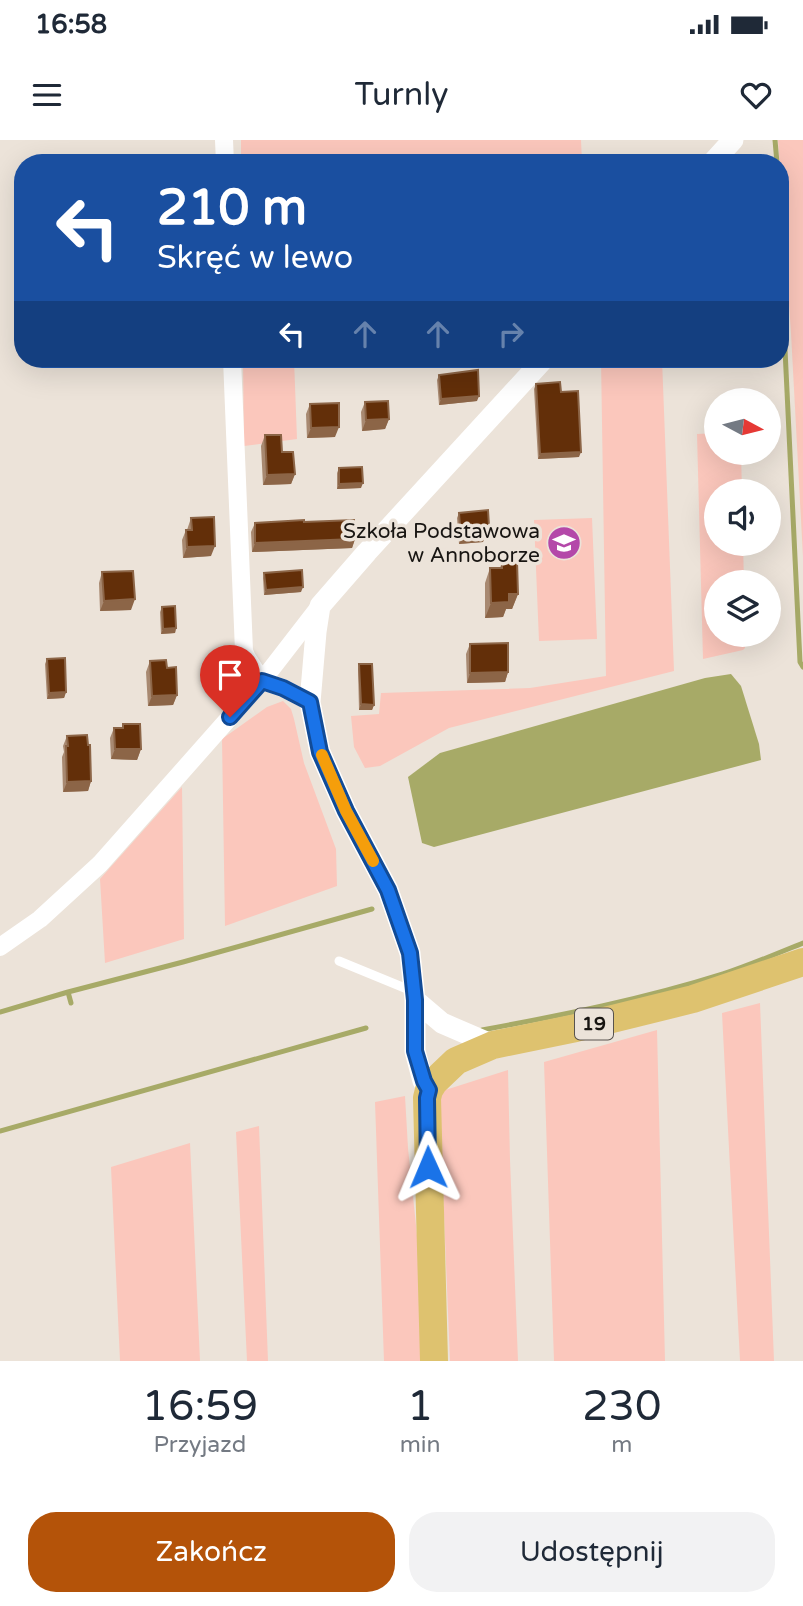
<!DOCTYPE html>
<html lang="pl">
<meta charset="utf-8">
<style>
:root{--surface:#fff;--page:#f2f2f3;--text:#1f2937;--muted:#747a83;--accent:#b45309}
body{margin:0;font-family:"Varela Round",sans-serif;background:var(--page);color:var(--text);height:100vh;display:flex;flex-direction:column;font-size:26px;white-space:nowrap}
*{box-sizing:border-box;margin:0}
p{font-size:23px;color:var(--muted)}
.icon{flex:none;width:38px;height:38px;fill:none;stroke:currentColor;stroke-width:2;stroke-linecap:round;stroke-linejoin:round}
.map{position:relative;height:1221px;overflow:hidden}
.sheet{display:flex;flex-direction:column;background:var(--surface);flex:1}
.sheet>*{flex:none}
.hud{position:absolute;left:14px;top:14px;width:775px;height:214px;border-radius:28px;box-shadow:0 7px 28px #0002;background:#1a4fa0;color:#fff;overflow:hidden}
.needle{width:46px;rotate:97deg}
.fabs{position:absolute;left:704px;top:248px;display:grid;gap:14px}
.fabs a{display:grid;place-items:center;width:77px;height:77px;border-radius:50%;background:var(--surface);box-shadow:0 7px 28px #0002;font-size:35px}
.pin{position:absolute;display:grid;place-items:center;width:60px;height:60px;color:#fff;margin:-72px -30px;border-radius:50% 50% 50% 0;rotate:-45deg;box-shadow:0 0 7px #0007}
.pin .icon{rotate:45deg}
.me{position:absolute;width:77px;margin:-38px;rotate:359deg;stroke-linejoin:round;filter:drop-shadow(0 0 5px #0008)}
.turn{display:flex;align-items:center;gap:24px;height:147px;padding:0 28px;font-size:32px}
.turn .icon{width:91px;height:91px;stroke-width:2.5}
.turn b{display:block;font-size:49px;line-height:60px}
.lanes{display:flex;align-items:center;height:66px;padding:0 28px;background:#0003;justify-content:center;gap:35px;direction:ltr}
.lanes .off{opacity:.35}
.eta{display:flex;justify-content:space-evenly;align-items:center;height:119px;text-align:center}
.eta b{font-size:42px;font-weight:600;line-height:49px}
.button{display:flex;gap:14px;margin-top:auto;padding:14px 28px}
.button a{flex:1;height:80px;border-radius:28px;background:var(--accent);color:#fff;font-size:28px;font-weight:600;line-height:80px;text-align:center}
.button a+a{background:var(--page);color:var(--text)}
.status{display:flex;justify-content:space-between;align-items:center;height:49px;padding:0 35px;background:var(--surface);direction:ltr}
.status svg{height:19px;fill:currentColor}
header{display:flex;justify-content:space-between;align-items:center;height:91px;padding:0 28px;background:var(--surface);font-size:32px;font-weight:600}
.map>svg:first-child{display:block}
.green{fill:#fbc7bc}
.water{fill:#a7aa67}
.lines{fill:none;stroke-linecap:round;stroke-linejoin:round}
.stream{stroke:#a7aa67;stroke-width:5}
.service{stroke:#fff;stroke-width:9}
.minor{stroke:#fff;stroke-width:18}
.tertiary{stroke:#fff;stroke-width:21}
.trunk{stroke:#dec26f;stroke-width:28}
.wall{fill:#a88971}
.shaded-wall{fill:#8c6547}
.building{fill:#632f09;stroke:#8c6547;stroke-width:2}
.route-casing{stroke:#114b97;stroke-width:18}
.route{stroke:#1a73e8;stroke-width:12}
.slow{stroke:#f59e0b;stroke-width:12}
.labels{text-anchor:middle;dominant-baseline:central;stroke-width:7;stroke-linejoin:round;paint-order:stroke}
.shield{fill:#ece3d9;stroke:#58534e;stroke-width:2}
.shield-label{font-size:19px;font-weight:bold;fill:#181512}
.poi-label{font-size:21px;fill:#181512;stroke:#ece3d9;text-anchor:end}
</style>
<div class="status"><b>16:58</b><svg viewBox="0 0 49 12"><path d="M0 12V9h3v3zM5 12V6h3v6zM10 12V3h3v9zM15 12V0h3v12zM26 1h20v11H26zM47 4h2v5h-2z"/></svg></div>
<header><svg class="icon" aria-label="menu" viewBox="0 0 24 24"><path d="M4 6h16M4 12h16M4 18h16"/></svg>Turnly<svg class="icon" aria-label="heart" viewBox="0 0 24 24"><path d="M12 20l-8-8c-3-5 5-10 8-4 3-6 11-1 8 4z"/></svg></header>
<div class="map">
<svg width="803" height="1221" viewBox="0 0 803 1221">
<rect width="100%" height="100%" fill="#ece3d9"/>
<!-- green -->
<path class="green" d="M241,0h340l1,23h-341z
M778,0h25v417l-12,-224z
M243,219h51l3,80 -53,7z
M601,219h61l12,312 -225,57 -69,38 -15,2 -11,-21 -3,-31 28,-2 2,-21 149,-5 76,-12z
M716,293v20h25l1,39h-26v52h27l1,39h-28v52h28l1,13 -2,2 -40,9 -6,-225z
M592,378l5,121 -58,2 -5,-121z
M283,561l8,8 3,10 10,44 32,86 1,37 -112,40 -3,-187 45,-32z
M182,647l2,152 -79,24 -5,-84z
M760,863l14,358h-34l-18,-348z
M657,890l8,331h-111l-10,-299z
M508,930l2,90 8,201h-68l-11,-269z
M405,956l3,52 10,97 5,116h-39l-9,-259z
M259,986l9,235h-21l-11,-229z
M190,1003l10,218h-80l-9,-194z"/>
<!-- water -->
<path class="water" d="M731,534l10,12 18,58 2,16 -327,87 -12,-4 -14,-66 32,-24 265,-75z"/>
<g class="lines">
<!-- stream -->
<path class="stream" d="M775,0l2,23
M780,105l20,417 3,5
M68,852l3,11
M0,872l68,-20 115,-30 189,-53
M482,890c81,-15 162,-31 241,-56 27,-9 53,-20 80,-31
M0,991l366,-103"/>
<!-- service -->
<path class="service" d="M339,821l73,30"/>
<!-- minor -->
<path class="minor" d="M224,0l1,23
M232,219l12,292 3,7 15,23 21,7 27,14
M0,807l40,-28 60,-55 162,-183 58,-75"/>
<!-- tertiary -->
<path class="tertiary" d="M712,23l21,-23
M415,860l27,23 51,22
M429,950l-6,-9 -8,-30v-51l-5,-47 -22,-63 -42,-79 -26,-59 -10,-50 6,-70 4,-26 47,-54 177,-193"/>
<!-- trunk -->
<path class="trunk" d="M434,1221l-7,-263 2,-8 5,-8 22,-21 37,-16 83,-17 117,-29 110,-37"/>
</g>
<!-- wall -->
<path class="wall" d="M439,235l38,26 -38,4 -2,-25z
M536,244l25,8 18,65 -41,2 -4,-70z
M365,262l24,17 -4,10 -23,2 -1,-19z
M310,264l25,33 -28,1 -1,-24z
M265,295l17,17 13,22 -4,10 -28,1 -2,-39z
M339,328l22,20 -24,1v-16z
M459,373l30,13 -2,5h-3l-1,11 -24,2 -2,-26z
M191,378l20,38 -28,2 -1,-18 4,-10h1z
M304,382l51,17 -3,9 -100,4 -1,-20 4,-9z
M502,422l16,32 -6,15h-6l-3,8 -18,1v-35l5,-15h10z
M102,432l29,38 -31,1 -1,-28z
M264,433l37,19 -37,3 -1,-17z
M162,467l14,21 -1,5 -14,1 -1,-22z
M470,504l38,28 -3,10 -38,1 -1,-29z
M47,519l19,33 -2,6 -17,1 -2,-35z
M150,521l17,7 10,27 -4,10 -25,1 -2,-34z
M359,524l15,41 -2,5h-13l-1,-41z
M123,584l18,25 -4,11 -26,-1 -1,-21 4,-10h8z
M67,596l24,45 -3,10 -25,1 -1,-35 2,-5 -1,-6z"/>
<!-- shaded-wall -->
<path class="shaded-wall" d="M479,256l-2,5 -38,4 2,-6z
M389,279l-4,10 -23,2 4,-11z
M339,287l-4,10 -28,1 4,-10z
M581,312l-2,5 -41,2 2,-5z
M295,334l-4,10 -28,1 4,-10z
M363,343l-2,5 -24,1 2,-5z
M484,386h5l-2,5 -5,1z
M485,397l-2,5 -24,2 2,-5z
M355,399l-3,9 -100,4 3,-9z
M215,406l-4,10 -28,2 4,-11z
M303,447l-2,5 -37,3 2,-5z
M509,454h9l-6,15h-6l-3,8 -18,1 6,-15z
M135,459l-4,11 -31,1 4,-10z
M176,488l-1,5 -14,1 2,-5z
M508,532l-3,10 -38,1 3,-10z
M66,552l-2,6 -17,1 2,-6z
M177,555l-4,10 -25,1 4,-10z
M361,564l13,1 -2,5h-13z
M115,609h26l-4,11 -26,-1z
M91,641l-3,10 -25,1 4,-10z"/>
<!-- building -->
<path class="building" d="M478,230l1,26 -38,3 -2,-24z
M560,242l1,10 17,-1 3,61 -41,2 -4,-70z
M388,261l1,18 -23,1 -1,-18z
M339,263v24l-28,1 -1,-24z
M265,295h16l1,17h11l2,22 -28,1z
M362,327l1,16 -24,1v-16z
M488,370l1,16h-5l1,11 -24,2 -2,-26z
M214,377l1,29 -28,1 -1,-17h6l-1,-12z
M304,380v2l50,-2 1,19 -100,4v-20z
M517,421l1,33h-9v8l-18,1 -1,-35h12v-6z
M302,430l1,17 -37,3 -2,-17z
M133,431l2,28 -31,2 -2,-29z
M175,466l1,22 -13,1 -1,-22z
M508,503v29l-38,1v-29z
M65,518l1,34 -17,1 -2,-34z
M166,520l1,8 9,-1 1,28 -25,1 -2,-35z
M359,524h13l2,41 -13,-1z
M123,584h17l1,25h-26l-1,-21h9z
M87,595l1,10h2l1,36 -24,1 -1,-36h2l-1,-10z"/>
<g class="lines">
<!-- route casing -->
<g class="route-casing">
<path id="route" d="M230,577l32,-36 21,7 27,14 10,50 26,59 42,79 22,63 5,47v51l9,30 5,9 -2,8 1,69"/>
</g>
<!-- route -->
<use href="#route" class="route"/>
<!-- slow -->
<path class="slow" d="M322,615l24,56 27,50"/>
</g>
<!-- icons -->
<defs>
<g id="school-disc" transform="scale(1.75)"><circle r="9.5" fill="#b448a9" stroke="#ece3d9"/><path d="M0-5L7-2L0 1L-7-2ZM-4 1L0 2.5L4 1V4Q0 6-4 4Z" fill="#fff"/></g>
</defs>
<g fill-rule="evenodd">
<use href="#school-disc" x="564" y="403"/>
</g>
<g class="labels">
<!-- shield labels -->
<rect class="shield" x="575" y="868.5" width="38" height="31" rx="5"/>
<g class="shield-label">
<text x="594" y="884">19</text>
</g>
<!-- poi labels -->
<g class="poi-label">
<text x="540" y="391">Szkoła Podstawowa<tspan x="540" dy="24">w Annoborze</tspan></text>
</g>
</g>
</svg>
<div class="fabs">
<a><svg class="needle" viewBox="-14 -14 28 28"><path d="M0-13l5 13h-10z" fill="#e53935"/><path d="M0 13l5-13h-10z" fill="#747a83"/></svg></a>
<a><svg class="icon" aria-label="sound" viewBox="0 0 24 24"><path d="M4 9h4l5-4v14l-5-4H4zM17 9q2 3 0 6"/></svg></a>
<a><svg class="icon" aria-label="layers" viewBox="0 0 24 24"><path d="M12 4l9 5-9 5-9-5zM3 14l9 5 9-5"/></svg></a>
</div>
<div class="pin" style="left:230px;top:577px;background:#d93025"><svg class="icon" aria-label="arrive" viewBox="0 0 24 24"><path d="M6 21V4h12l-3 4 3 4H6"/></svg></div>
<svg class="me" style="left:428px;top:1027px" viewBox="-20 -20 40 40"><path d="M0-17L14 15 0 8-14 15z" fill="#1a73e8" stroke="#fff" stroke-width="4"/></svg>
<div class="hud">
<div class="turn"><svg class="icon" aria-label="left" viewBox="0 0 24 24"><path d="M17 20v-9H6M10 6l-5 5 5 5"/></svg><div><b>210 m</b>Skręć w lewo</div></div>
<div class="lanes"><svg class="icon" aria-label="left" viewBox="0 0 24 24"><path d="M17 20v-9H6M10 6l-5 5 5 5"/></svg><svg class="icon off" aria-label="ahead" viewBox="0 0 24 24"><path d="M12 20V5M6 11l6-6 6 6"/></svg><svg class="icon off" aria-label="ahead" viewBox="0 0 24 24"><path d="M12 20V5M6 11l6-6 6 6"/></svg><svg class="icon off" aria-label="right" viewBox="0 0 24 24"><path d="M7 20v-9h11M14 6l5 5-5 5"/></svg></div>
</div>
</div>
<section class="sheet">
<div class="eta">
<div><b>16:59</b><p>Przyjazd</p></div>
<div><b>1</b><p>min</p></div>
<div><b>230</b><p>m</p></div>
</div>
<div class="button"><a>Zakończ</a><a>Udostępnij</a></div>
</section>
